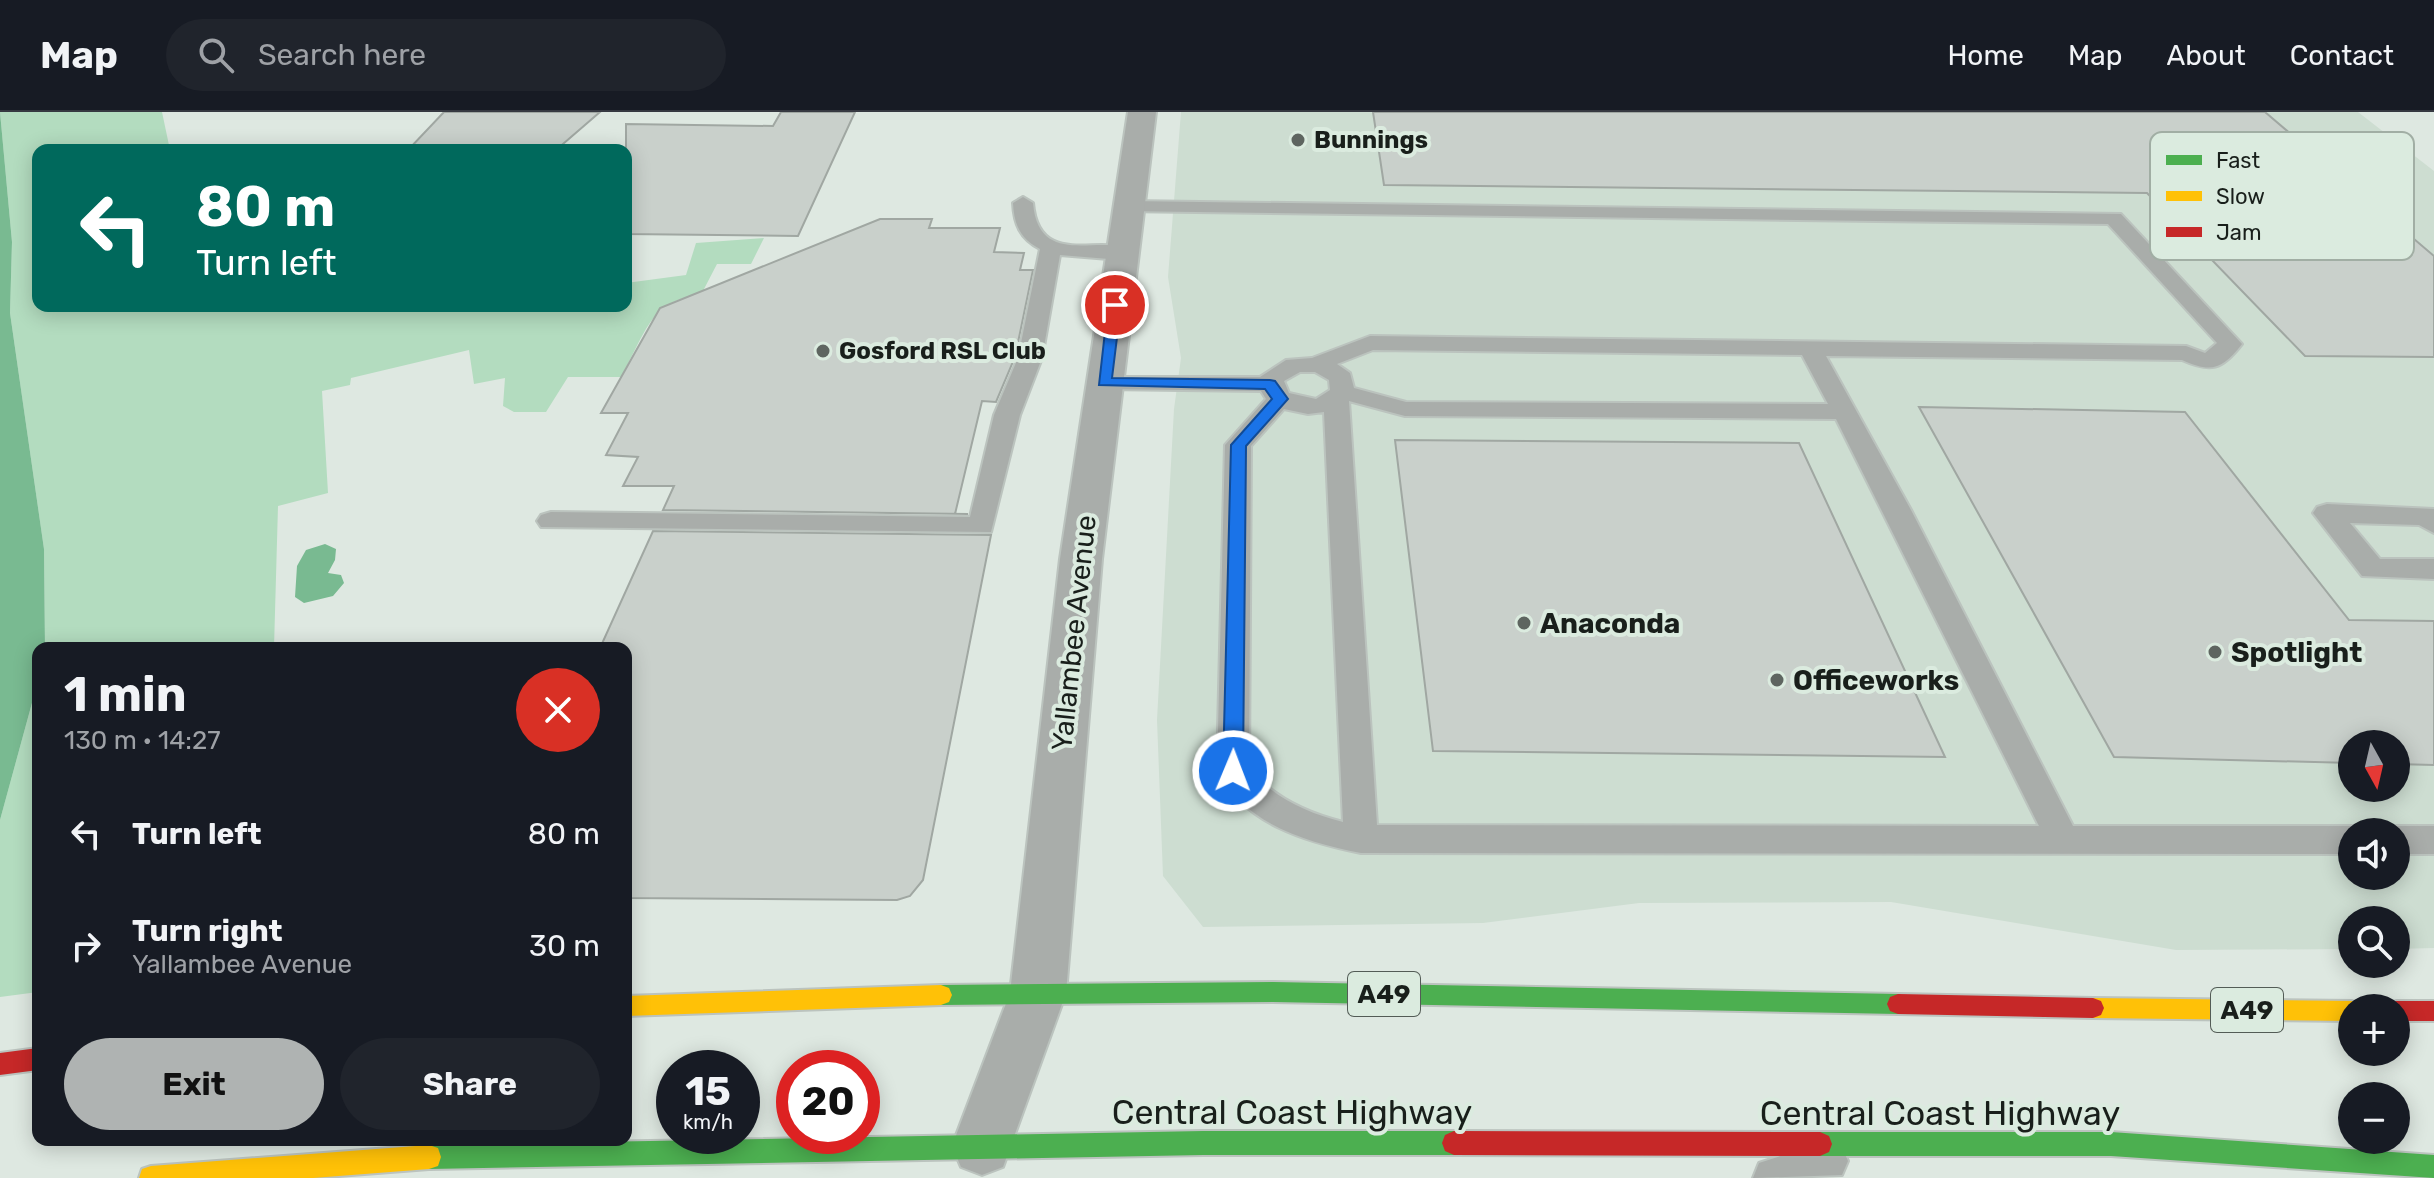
<!DOCTYPE html>
<meta charset="utf-8">
<style>
:root{--surface:#171b24;--page:#20242c;--text:#f1f3f6;--muted:#9ea1a6;--line:#363941;--accent:#afb3b2}
body{margin:0;font-family:Rubik,sans-serif;background:var(--page);color:var(--text);height:100vh;display:flex;flex-direction:column;font-size:30px;white-space:nowrap}
*{box-sizing:border-box;margin:0}
p{font-size:26px;color:var(--muted)}
.icon{flex:none;width:44px;height:44px;fill:none;stroke:currentColor;stroke-width:2;stroke-linecap:round;stroke-linejoin:round}
.map{position:relative;flex:1;overflow:hidden}
.sheet{position:absolute;left:32px;top:530px;width:600px;height:504px;display:flex;flex-direction:column;background:var(--surface);border-radius:16px;box-shadow:0 4px 20px #0003}
.sheet>*{flex:none}
.hud{position:absolute;left:32px;top:32px;width:600px;height:168px;border-radius:16px;box-shadow:0 4px 20px #0003;background:#00695c;color:#fff;overflow:hidden}
.needle{width:52px;rotate:172deg}
.tools{position:absolute;left:2338px;top:618px;display:grid;gap:16px}
.tools a{display:grid;place-items:center;width:72px;height:72px;border-radius:50%;background:var(--surface);box-shadow:0 4px 20px #0003;font-size:40px}
.speed{position:absolute;left:656px;top:938px;display:flex;gap:16px;font-size:40px;font-weight:700;text-align:center}
.speed>*{display:grid;place-content:center;width:104px;height:104px;border-radius:50%;background:var(--surface);box-shadow:0 4px 20px #0003;line-height:1}
.speed small{font-size:20px;font-weight:400}
.speed .limit{border:12px solid #d22;background:#fff;color:#111}
.pin{position:absolute;display:grid;place-items:center;width:68px;height:68px;color:#fff;margin:-34px;border:4px solid #fff;border-radius:50%;box-shadow:0 2px 8px #0007}
.me{position:absolute;width:88px;margin:-44px;rotate:1deg;stroke-linejoin:round;filter:drop-shadow(0 0 6px #0008)}
.turn{display:flex;align-items:center;gap:28px;height:168px;padding:0 32px;font-size:36px}
.turn .icon{width:104px;height:104px;stroke-width:2.5}
.turn b{display:block;font-size:56px;line-height:68px}
.round{display:grid;place-items:center;flex:none;width:84px;height:84px;border-radius:42px;background:var(--page)}
.overview{display:flex;align-items:center;justify-content:space-between;height:136px;padding:0 32px}
h1{font-size:48px;font-weight:700;line-height:60px}
.button{display:flex;gap:16px;margin-top:auto;padding:16px 32px}
.button a{flex:1;height:92px;border-radius:48px;background:var(--accent);color:#111;font-size:32px;font-weight:700;line-height:92px;text-align:center}
.button a+a{background:var(--page);color:var(--text)}
ul{padding:0;list-style:none}
li{display:flex;align-items:center;gap:24px;height:112px;padding:0 32px}
li div{flex:1}
li b{display:block;font-size:30px}
li em{font-style:normal}
header{display:flex;align-items:center;gap:48px;box-sizing:border-box;height:112px;padding:0 40px;background:var(--surface);border-bottom:2px solid var(--line)}
header strong{font-size:38px}
nav{display:flex;gap:44px;margin-inline-start:auto;font-size:28px}
.search{width:560px;height:72px;background:var(--page);display:flex;align-items:center;gap:20px;box-sizing:border-box;padding:0 28px;border-radius:44px;color:var(--muted);font-size:30px}
.map>svg:first-child{display:block}
.built{fill:#cdddd1;fill-rule:evenodd}
.green{fill:#b3dcbf}
.water{fill:#79ba91}
.building{fill:#c9d0cb;stroke:#a0a7a2;stroke-width:2}
.lines{fill:none;stroke-linecap:round;stroke-linejoin:round}
.lane-casing{stroke:#bbc3be;stroke-width:4}
.street-casing{stroke:#bbc3be;stroke-width:4}
.fast-casing{stroke:#bbc3be;stroke-width:4}
.slow-casing{stroke:#bbc3be;stroke-width:4}
.jam-casing{stroke:#bbc3be;stroke-width:4}
.lane{fill:#a9adaa;fill-rule:evenodd}
.street{fill:#a9adaa;fill-rule:evenodd}
.fast{fill:#4caf50;fill-rule:evenodd}
.slow{fill:#ffc107;fill-rule:evenodd}
.jam{fill:#c62828;fill-rule:evenodd}
.route{fill:#1a73e8;stroke:#114b97;stroke-width:2}
.poi-dot{fill:#5e6560;stroke:#dbebdf;stroke-width:3}
.labels{text-anchor:middle;dominant-baseline:central;stroke-width:8;stroke-linejoin:round;paint-order:stroke}
.far-poi-label{font-size:24px;font-weight:bold;fill:#191f1b;stroke:#dbebdf;text-anchor:start}
.shield{fill:#dbebdf;stroke:#535c56;stroke-width:2}
.shield-label{font-size:26px;font-weight:bold;fill:#191f1b}
.poi-label{font-size:28px;font-weight:bold;fill:#191f1b;stroke:#dbebdf;text-anchor:start}
.street-label{font-size:28px;fill:#191f1b;stroke:#dbebdf}
.near-street-label{font-size:34px;fill:#191f1b;stroke:#dbebdf}
.key{fill:#dbebdf;stroke:#a1aea4;stroke-width:2}
.key-label{font-size:22px;fill:#191f1b}
</style>
<header>
<strong>Map</strong>
<div class="search"><svg class="icon" aria-label="search" viewBox="0 0 24 24"><circle cx="10" cy="10" r="6"/><path d="M15 15l6 6"/></svg>Search here</div>
<nav><a>Home</a><a>Map</a><a>About</a><a>Contact</a></nav>
</header>
<div class="map">
<svg width="2434" height="1066" viewBox="0 0 2434 1066">
<rect width="100%" height="100%" fill="#dee8e1"/>
<!-- built -->
<path class="built" d="M1181,0h1177l76,59v777l-38,1v-29h-44v29l-176,1 -285,-48 -252,1 -156,20 -280,4 -40,-51 -6,-156 17,-311 7,-51 -13,-81zM2352,632h44v44h-44zM2352,720h44v44h-44z"/>
<!-- green -->
<path class="green" d="M0,0h162l8,38h-132v156h588v-23l60,-8 10,-32 68,-5 -13,26h-34l-13,25 19,1 -2,4c-69,-1 -71,30 -100,83h-53l-22,35h-32l-11,-6 2,-28 -31,6 -5,-34 -118,28 -1,7 -28,6 6,102 -50,13 -4,142h-229l-1,-99 -34,-236 2,-71z
M38,569v311l-38,5v-177z"/>
<!-- water -->
<path class="water" d="M0,0l12,130 -2,71 34,236 1,99h-7v33l-38,139z
M325,432l11,5 -1,11 -7,13 13,2 3,8 -11,13 -29,7 -9,-6 2,-31 9,-16z"/>
<!-- building -->
<path class="building" d="M444,0h156l-44,38h-148z
M781,0h74l-57,124 -172,-2v-110l147,2z
M1373,0h892l169,144v101l-129,-1 -158,-163 -763,-8z
M880,107h52l-3,9h71l-6,24 30,1 -4,17h13l-18,87 -19,45 -14,-1 -27,113h13l-305,-4 11,-24h-51l15,-29 -32,-2 22,-42h-27l59,-105z
M1919,295l266,5 164,208 85,1v144l-38,-1v-20h-44v19l-238,-6z
M1395,328l404,3 146,314 -512,-6z
M653,419l338,4 -68,345 -13,16 -13,4 -271,-2v-250h-26z"/>
<g class="lines">
<!-- lane casing -->
<g class="lane-casing">
<path id="lane" d="M1023,85l10,6c6,71 77,25 99,51l-11,6 -61,-5 -18,103 -22,57 -29,117 -450,-5 -4,-6 4,-6 10,-3 419,5 24,-102 24,-57 22,-109c-20,-10 -26,-25 -27,-46z
M1128,89l993,13 121,130c-20,26 -31,29 -60,16l-356,-4 85,154 162,316h279l13,6h-13v22l-991,-1c-55,-11 -116,-29 -144,-82l8,-326 41,-46 -5,-8 -157,-2 -12,-7 3,-5h165l26,-17 26,-2 58,-22 816,10 19,7 12,-10 -109,-119 -987,-13 -3,-4zM1373,238l429,5 26,49 -422,-2 -52,-14 -4,-15 -13,-9zM1300,260h15l14,8 1,10 -14,9 -27,-6 -5,-12zM1349,289l56,15 431,3 203,407 -662,-1zM1284,297l24,5 16,-2 19,410c-36,-9 -70,-24 -94,-54l2,-322z
M2327,392l107,5v24l-15,-8 -69,-2 30,36h54v20l-72,-3 -49,-63 4,-6z
M2396,714h38v28h-38v-22h-13z
M1827,1029l15,6 6,14 -6,14 -89,3 6,-15z"/>
</g>
<!-- street casing -->
<g class="street-casing">
<path id="street" d="M1128,0h28l-54,447 -36,434 -63,174 -21,8 -21,-8 -9,-21 58,-153 50,-434z"/>
</g>
<!-- fast casing -->
<g class="fast-casing">
<path id="fast" d="M1273,870l625,12 8,3 3,7 -3,7 -8,3 -625,-12 -332,3 -8,-3 -3,-7 3,-7 8,-3z
M1203,1019h251l9,4 3,8 -3,8 -9,4h-251l-774,14 -9,-3 -3,-9 3,-9 9,-3z
M1820,1020h291l323,23v23l-323,-22h-291l-9,-4 -3,-8 3,-8z"/>
</g>
<!-- slow casing -->
<g class="slow-casing">
<path id="slow" d="M941,873l8,3 3,7 -3,7 -8,3 -315,11v-20z
M2093,886l259,3 8,3 2,4h-10v13l-259,-3 -8,-3 -3,-7 3,-7z
M429,1033l9,3 3,9 -3,9 -9,3 -116,9h-174l3,-9 9,-3z"/>
</g>
<!-- jam casing -->
<g class="jam-casing">
<path id="jam" d="M1898,882l195,4 8,3 3,7 -3,7 -8,3 -195,-4 -8,-3 -3,-7 3,-7z
M2396,889h38v20h-38v-13h-10l2,-4z
M38,936v22l-38,5v-22z
M1454,1019l366,1 9,4 3,8 -3,8 -9,4 -366,-1 -9,-4 -3,-8 3,-8z"/>
</g>
<!-- lane -->
<use href="#lane" class="lane"/>
<!-- street -->
<use href="#street" class="street"/>
<!-- fast -->
<use href="#fast" class="fast"/>
<!-- slow -->
<use href="#slow" class="slow"/>
<!-- jam -->
<use href="#jam" class="jam"/>
</g>
<!-- route -->
<path class="route" d="M1115,189l6,4 -9,73 158,2 5,1 13,18 -42,47 -3,325 -10,7 -10,-7 8,-326 41,-46 -7,-10 -166,-4 9,-80z"/>
<!-- markers -->
<g class="poi-dot">
<circle cx="1298" cy="28" r="8"/>
<circle cx="823" cy="239" r="8"/>
<circle cx="1524" cy="511" r="8"/>
<circle cx="2215" cy="540" r="8"/>
<circle cx="1777" cy="568" r="8"/>
</g>
<g class="labels">
<!-- far-poi labels -->
<g class="far-poi-label">
<text x="1314" y="28">Bunnings</text>
<text x="839" y="239">Gosford RSL Club</text>
</g>
<!-- shield labels -->
<g class="shield">
<rect x="1348" y="860" width="72" height="44" rx="6"/>
<rect x="2211" y="876" width="72" height="44" rx="6"/>
</g>
<g class="shield-label">
<text x="1384" y="882">A49</text>
<text x="2247" y="898">A49</text>
</g>
<!-- poi labels -->
<g class="poi-label">
<text x="1540" y="511">Anaconda</text>
<text x="2231" y="540">Spotlight</text>
<text x="1793" y="568">Officeworks</text>
</g>
<!-- street labels -->
<g class="street-label">
<text transform="translate(1074 521) rotate(-84)">Yallambee Avenue</text>
</g>
<!-- near-street labels -->
<g class="near-street-label">
<text x="1292" y="1000">Central Coast Highway</text>
<text x="1940" y="1001">Central Coast Highway</text>
</g>
</g>
<!-- legend -->
<rect x="2150" y="20" width="264" height="128" rx="12" class="key"/>
<rect x="2166" y="43" width="36" height="10" fill="#4caf50"/>
<rect x="2166" y="79" width="36" height="10" fill="#ffc107"/>
<rect x="2166" y="115" width="36" height="10" fill="#c62828"/>
<g class="key-label">
<text x="2216" y="56">Fast</text>
<text x="2216" y="92">Slow</text>
<text x="2216" y="128">Jam</text>
</g>
</svg>
<div class="tools">
<a><svg class="needle" viewBox="-14 -14 28 28"><path d="M0-13l5 13h-10z" fill="#e53935"/><path d="M0 13l5-13h-10z" fill="#9ea1a6"/></svg></a>
<a><svg class="icon" aria-label="sound" viewBox="0 0 24 24"><path d="M4 9h4l5-4v14l-5-4H4zM17 9q2 3 0 6"/></svg></a>
<a><svg class="icon" aria-label="search" viewBox="0 0 24 24"><circle cx="10" cy="10" r="6"/><path d="M15 15l6 6"/></svg></a>
<a>+</a>
<a>−</a>
</div>
<div class="speed"><div>15<small>km/h</small></div><div class="limit">20</div></div>
<div class="pin" style="left:1115px;top:193px;background:#d93025"><svg class="icon" aria-label="arrive" viewBox="0 0 24 24"><path d="M6 21V4h12l-3 4 3 4H6"/></svg></div>
<svg class="me" style="left:1233px;top:659px" viewBox="-20 -20 40 40"><circle r="17" fill="#1a73e8" stroke="#fff" stroke-width="3"/><path d="M0-11L8 9 0 5-8 9z" fill="#fff"/></svg>
<div class="hud">
<div class="turn"><svg class="icon" aria-label="left" viewBox="0 0 24 24"><path d="M17 20v-9H6M10 6l-5 5 5 5"/></svg><div><b>80 m</b>Turn left</div></div>
</div>
<section class="sheet">
<div class="overview"><div><h1>1 min</h1><p>130 m · 14:27</p></div><a class="round" style="background:#d93025;color:#fff"><svg class="icon" aria-label="close" viewBox="0 0 24 24"><path d="M6 6l12 12M18 6L6 18"/></svg></a></div>
<ul>
<li><svg class="icon" aria-label="left" viewBox="0 0 24 24"><path d="M17 20v-9H6M10 6l-5 5 5 5"/></svg><div><b>Turn left</b></div><em>80 m</em></li>
<li><svg class="icon" aria-label="right" viewBox="0 0 24 24"><path d="M7 20v-9h11M14 6l5 5-5 5"/></svg><div><b>Turn right</b><p>Yallambee Avenue</p></div><em>30 m</em></li>
</ul>
<div class="button"><a>Exit</a><a>Share</a></div>
</section>
</div>
